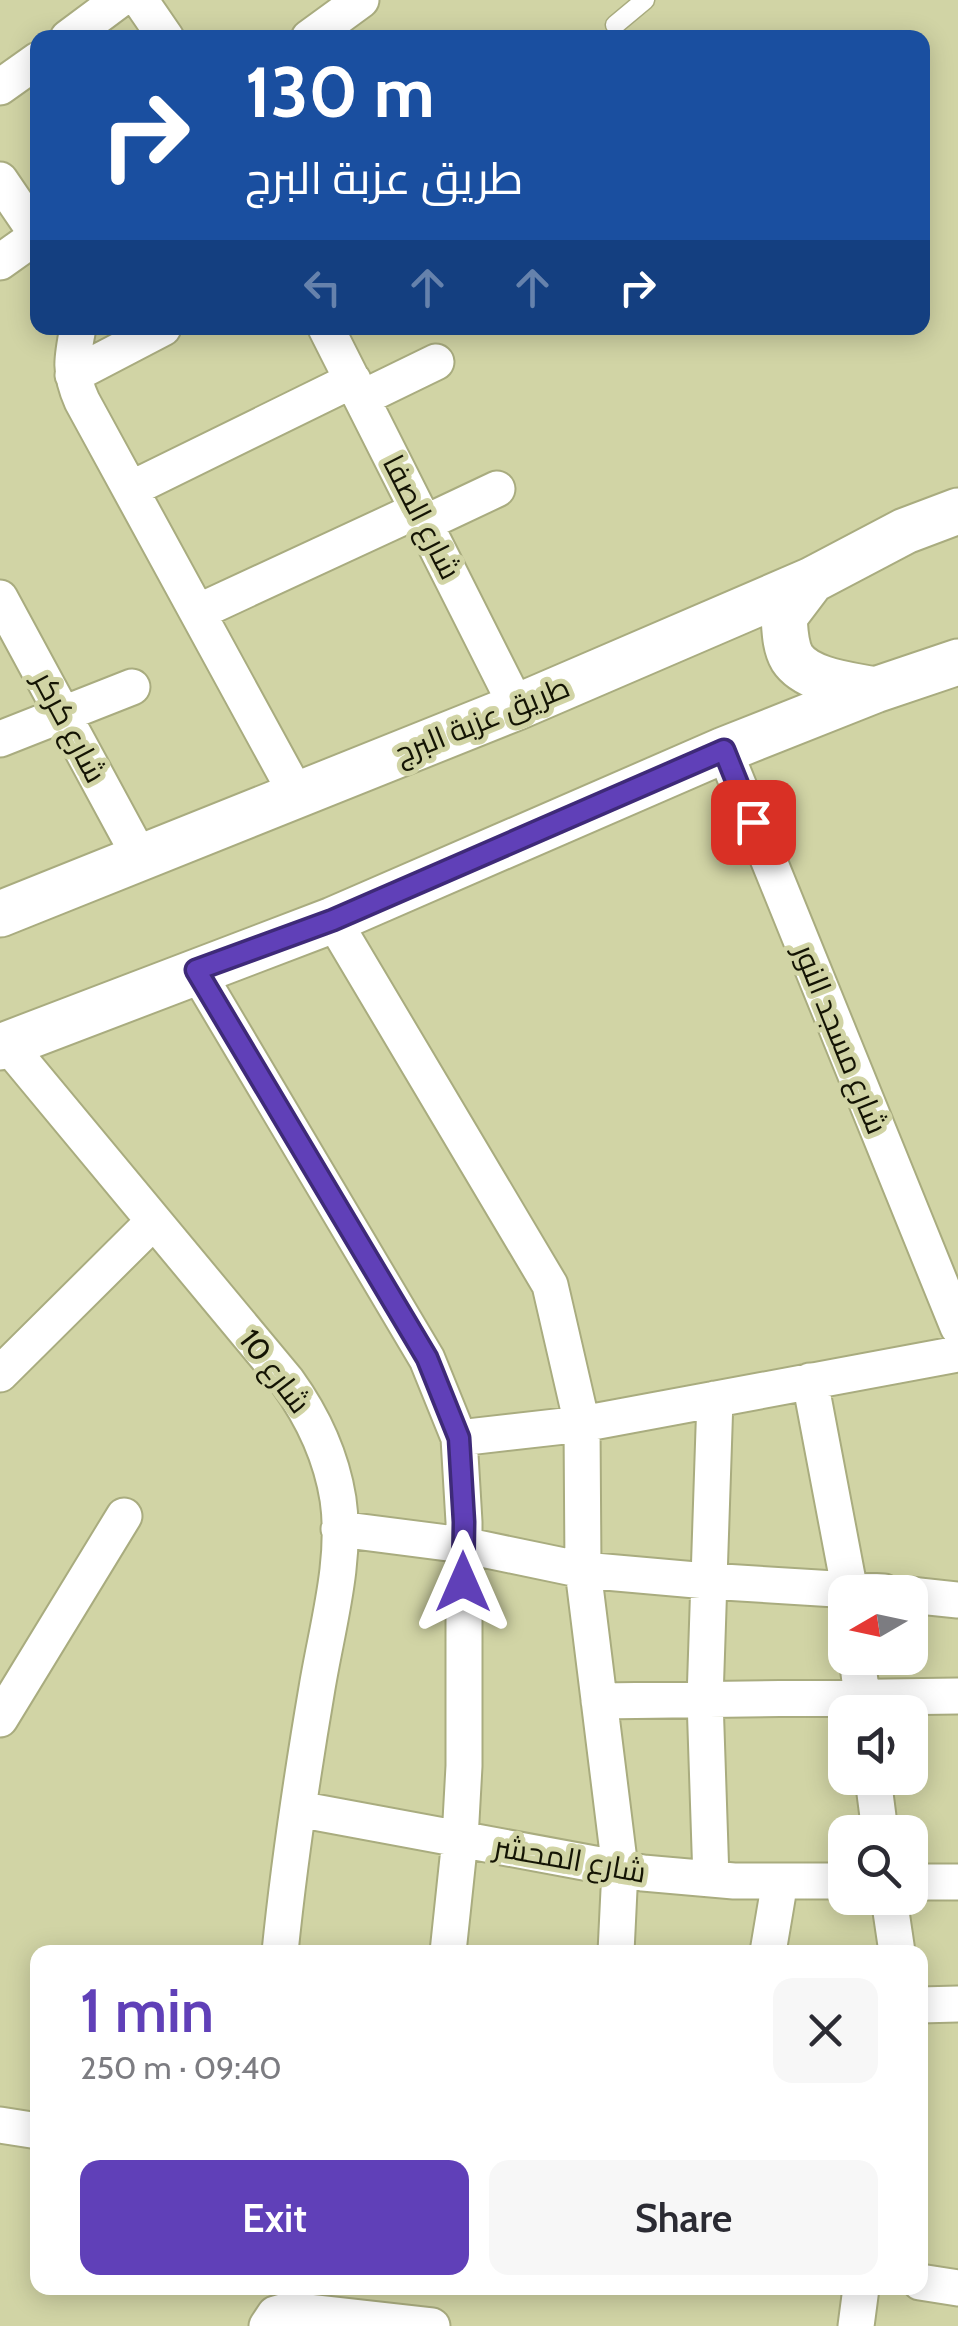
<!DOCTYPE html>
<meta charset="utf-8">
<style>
:root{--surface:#fff;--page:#f7f7f7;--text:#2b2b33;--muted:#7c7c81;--accent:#6040b8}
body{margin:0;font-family:Cabin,Cairo,sans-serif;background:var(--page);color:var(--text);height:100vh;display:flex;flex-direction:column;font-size:38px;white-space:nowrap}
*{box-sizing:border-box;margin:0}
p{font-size:32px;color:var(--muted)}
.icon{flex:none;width:55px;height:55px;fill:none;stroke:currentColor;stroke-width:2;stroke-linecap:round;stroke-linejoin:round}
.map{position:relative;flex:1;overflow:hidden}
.sheet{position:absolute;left:30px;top:1945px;width:898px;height:350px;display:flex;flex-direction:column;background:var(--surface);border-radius:20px;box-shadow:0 5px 25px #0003}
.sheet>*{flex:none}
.guide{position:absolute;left:30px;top:30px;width:900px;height:305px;border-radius:20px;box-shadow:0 5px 25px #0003;background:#1a4fa0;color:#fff;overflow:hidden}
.needle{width:65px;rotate:261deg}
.tools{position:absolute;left:828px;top:1575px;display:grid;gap:20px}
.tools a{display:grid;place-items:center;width:100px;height:100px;border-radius:20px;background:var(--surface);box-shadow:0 5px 25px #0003;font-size:50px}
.pin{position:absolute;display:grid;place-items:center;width:85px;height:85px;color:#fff;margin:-42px;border-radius:20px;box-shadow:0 5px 15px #0006}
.me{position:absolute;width:110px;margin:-55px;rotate:0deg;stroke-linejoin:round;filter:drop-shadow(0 0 8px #0008)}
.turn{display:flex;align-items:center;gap:35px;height:210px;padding:0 50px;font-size:45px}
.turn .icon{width:130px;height:130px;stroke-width:2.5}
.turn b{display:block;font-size:70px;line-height:85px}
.lanes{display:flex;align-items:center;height:95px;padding:0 50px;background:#0003;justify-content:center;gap:50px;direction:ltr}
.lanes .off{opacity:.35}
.round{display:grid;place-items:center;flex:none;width:105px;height:105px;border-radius:20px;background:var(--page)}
.overview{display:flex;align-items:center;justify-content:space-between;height:170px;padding:0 50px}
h1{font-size:60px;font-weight:600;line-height:75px;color:var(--accent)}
.primary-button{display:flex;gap:20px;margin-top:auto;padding:20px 50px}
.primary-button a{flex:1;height:115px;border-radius:20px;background:var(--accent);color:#fff;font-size:40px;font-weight:600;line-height:115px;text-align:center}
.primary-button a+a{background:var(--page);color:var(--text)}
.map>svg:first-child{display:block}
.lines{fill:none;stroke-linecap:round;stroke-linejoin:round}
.service-casing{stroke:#a9ac7f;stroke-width:21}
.minor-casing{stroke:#a9ac7f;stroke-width:39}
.tertiary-casing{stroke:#a9ac7f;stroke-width:49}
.service{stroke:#fff;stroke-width:18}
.minor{stroke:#fff;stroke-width:35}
.tertiary{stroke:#fff;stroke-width:45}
.route-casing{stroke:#3e2a78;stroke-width:25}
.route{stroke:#6040b8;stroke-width:18}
.labels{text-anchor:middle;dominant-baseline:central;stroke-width:10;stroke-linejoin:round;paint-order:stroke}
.street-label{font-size:30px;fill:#141404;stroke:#d1d4a5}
</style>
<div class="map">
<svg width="958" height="2326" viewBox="0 0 958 2326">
<rect width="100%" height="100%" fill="#d1d4a5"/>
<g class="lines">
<!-- service casing -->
<g class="service-casing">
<path id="service" d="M615,25l30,-25"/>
</g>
<!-- minor casing -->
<g class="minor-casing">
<path id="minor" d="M140,0l26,38
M68,38l51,-38
M309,38l52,-38
M0,87l38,-27
M0,180l38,56
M0,262l38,-27
M78,328c-6,30 -9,44 4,73l215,394
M326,328l191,379
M73,375l90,-47
M362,398l74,-36
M131,489l222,-109
M425,523l72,-34
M0,598l140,259
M198,612l220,-102
M0,739l132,-52
M724,750l234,577
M333,920l217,365 32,139 1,146 37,299 -4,83
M196,970l231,389 32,79 5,84v244l-4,73 -12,113
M7,1044l280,337c26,36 44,74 51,118 9,62 -11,128 -21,189 -15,88 -28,176 -37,264
M0,1374l154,-153
M810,1381l40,211
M459,1438l123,-14 376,-70
M339,1529l124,16 120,25 124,11 177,11
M910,1595l48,5
M857,1658l7,54
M599,1701l359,-5
M0,1719l124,-203
M873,1778l7,54
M298,1809l345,64 91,8h111
M711,1879l-6,-180 10,-300
M910,1882h48
M889,1898l8,54
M768,1952l12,-71
M920,2005l38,-1
M0,2125l38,6
M920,2282l38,6
M267,2326l8,-12 14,-4 143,16
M856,2326l5,-38"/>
</g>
<!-- tertiary casing -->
<g class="tertiary-casing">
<path id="tertiary" d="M812,580l-28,37c1,13 1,29 8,41 15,23 58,27 83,32
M0,914l517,-207 295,-127 93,-49 53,-20
M0,1047l333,-127 391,-170 151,-60 83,-28"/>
</g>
<!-- service -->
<use href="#service" class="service"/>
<!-- minor -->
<use href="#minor" class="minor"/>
<!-- tertiary -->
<use href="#tertiary" class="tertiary"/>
</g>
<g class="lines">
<!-- route casing -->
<g class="route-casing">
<path id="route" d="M463,1582l1,-60 -5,-84 -32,-80 -231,-388 137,-50 391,-170 29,72"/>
</g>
<!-- route -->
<use href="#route" class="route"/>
</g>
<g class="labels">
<!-- street labels -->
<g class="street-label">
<text transform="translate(422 517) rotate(63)">شارع الصفا</text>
<text transform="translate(482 720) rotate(-22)">طريق عزبة البرج</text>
<text transform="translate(70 727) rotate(62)">شارع كركر</text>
<text transform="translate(841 1039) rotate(68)">شارع مسجد النور</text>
<text transform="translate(275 1371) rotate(53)">شارع 10</text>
<text transform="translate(570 1859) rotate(10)">شارع المحشر</text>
</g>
</g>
</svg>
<div class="tools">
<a><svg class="needle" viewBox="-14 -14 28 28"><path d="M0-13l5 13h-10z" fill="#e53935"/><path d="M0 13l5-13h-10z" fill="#7c7c81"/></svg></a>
<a><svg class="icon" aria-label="sound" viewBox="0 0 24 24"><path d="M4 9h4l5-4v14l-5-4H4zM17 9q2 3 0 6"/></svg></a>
<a><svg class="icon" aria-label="search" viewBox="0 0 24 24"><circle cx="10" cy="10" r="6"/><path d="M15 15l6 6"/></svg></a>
</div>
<div class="pin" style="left:753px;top:822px;background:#d93025"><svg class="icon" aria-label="arrive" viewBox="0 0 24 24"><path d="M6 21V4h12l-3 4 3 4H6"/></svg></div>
<svg class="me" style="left:463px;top:1582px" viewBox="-20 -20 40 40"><path d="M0-17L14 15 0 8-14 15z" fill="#6040b8" stroke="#fff" stroke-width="4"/></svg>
<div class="guide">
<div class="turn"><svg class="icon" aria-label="right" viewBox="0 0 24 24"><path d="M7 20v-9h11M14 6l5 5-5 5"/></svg><div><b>130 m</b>طريق عزبة البرج</div></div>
<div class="lanes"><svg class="icon off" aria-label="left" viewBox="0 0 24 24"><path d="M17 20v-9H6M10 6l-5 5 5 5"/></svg><svg class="icon off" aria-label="ahead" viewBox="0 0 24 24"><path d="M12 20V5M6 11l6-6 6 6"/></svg><svg class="icon off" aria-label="ahead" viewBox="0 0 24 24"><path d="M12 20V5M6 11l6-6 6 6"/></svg><svg class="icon" aria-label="right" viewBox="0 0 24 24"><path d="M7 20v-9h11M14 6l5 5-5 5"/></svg></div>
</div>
<section class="sheet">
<div class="overview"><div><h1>1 min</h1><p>250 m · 09:40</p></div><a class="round"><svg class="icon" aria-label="close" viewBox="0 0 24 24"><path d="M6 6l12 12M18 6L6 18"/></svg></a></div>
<div class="primary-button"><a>Exit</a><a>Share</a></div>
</section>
</div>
